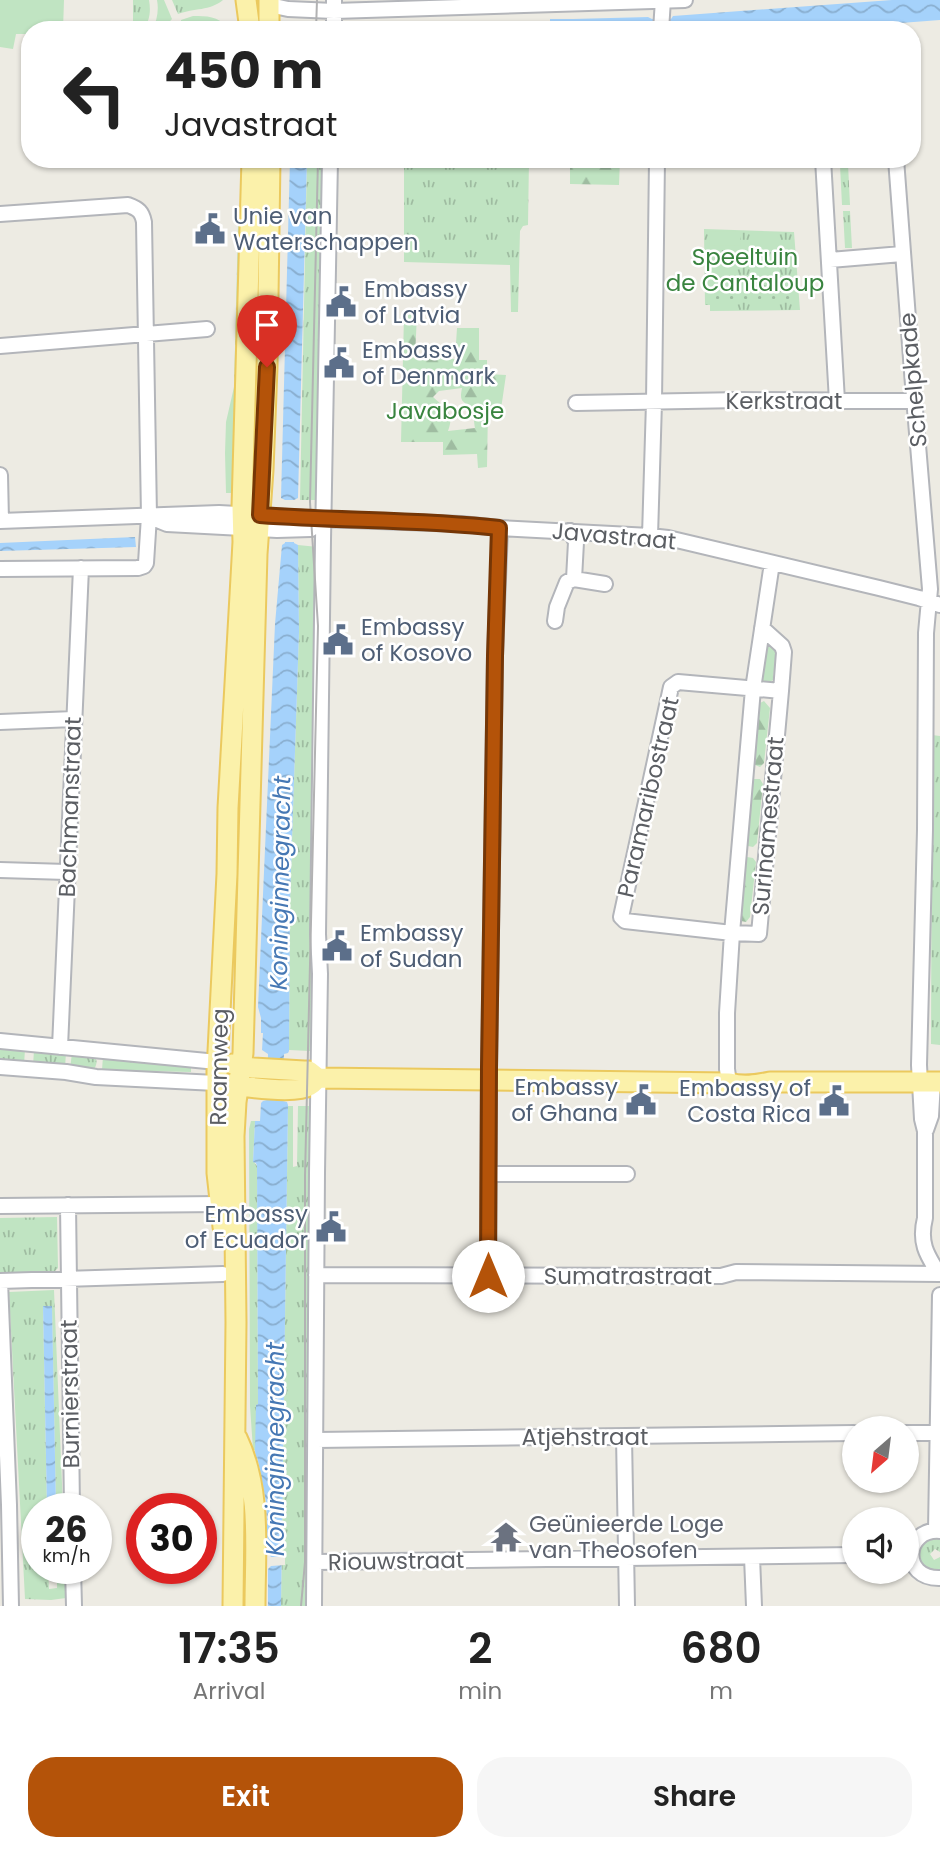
<!DOCTYPE html>
<meta charset="utf-8">
<style>
:root{--surface:#fff;--page:#f6f6f6;--text:#222;--muted:#767676;--accent:#b45309}
body{margin:0;font-family:Poppins,sans-serif;background:var(--page);color:var(--text);height:100vh;display:flex;flex-direction:column;font-size:26px;white-space:nowrap}
*{box-sizing:border-box;margin:0}
p{font-size:23px;color:var(--muted)}
.icon{flex:none;width:38px;height:38px;fill:none;stroke:currentColor;stroke-width:2;stroke-linecap:round;stroke-linejoin:round}
.map{position:relative;height:1606px;overflow:hidden}
.side{display:flex;flex-direction:column;background:var(--surface);flex:1}
.side>*{flex:none}
.banner{position:absolute;left:21px;top:21px;width:900px;height:147px;border-radius:28px;box-shadow:0 2px 5px #0004;background:#fff;color:var(--text);overflow:hidden}
.needle{width:46px;rotate:208deg}
.fabs{position:absolute;left:842px;top:1416px;display:grid;gap:14px}
.fabs a{display:grid;place-items:center;width:77px;height:77px;border-radius:50%;background:var(--surface);box-shadow:0 2px 5px #0004;font-size:35px}
.speed{position:absolute;left:21px;top:1493px;display:flex;gap:14px;font-size:35px;font-weight:700;text-align:center}
.speed>*{display:grid;place-content:center;width:91px;height:91px;border-radius:50%;background:var(--surface);box-shadow:0 2px 5px #0004;line-height:1}
.speed small{font-size:18px;font-weight:400}
.speed .limit{border:10px solid #d22;background:#fff;color:#111}
.pin{position:absolute;display:grid;place-items:center;width:60px;height:60px;color:#fff;margin:-72px -30px;border-radius:50% 50% 50% 0;rotate:-45deg;box-shadow:0 0 7px #0007}
.pin .icon{rotate:45deg}
.me{position:absolute;width:77px;margin:-38px;rotate:0deg;stroke-linejoin:round;filter:drop-shadow(0 0 5px #0008)}
.turn{display:flex;align-items:center;gap:24px;height:147px;padding:0 28px;font-size:32px}
.turn .icon{width:91px;height:91px;stroke-width:2.5}
.turn b{display:block;font-size:49px;line-height:60px}
.eta{display:flex;justify-content:space-evenly;align-items:center;height:119px;text-align:center}
.eta b{font-size:42px;font-weight:600;line-height:49px}
.cta{display:flex;gap:14px;margin-top:auto;padding:14px 28px}
.cta a{flex:1;height:80px;border-radius:28px;background:var(--accent);color:#fff;font-size:28px;font-weight:600;line-height:80px;text-align:center}
.cta a+a{background:var(--page);color:var(--text)}
.map>svg:first-child{display:block}
.grass{fill:url(#grass-tufts)}
.forest{fill:url(#forest-firs);fill-rule:evenodd}
.garden{fill:url(#garden-dots)}
.pitch{fill:#c0e4c2}
.water{fill:url(#water-waves)}
.pier{fill:#edebe3}
.lines{fill:none;stroke-linecap:round;stroke-linejoin:round}
.minor-casing{stroke:#b3b5ba;stroke-width:18}
.major-casing{stroke:#ebc95e;stroke-width:23}
.minor{stroke:#fff;stroke-width:14}
.major{stroke:#fbf1aa;stroke-width:19}
.tram{stroke:#b2b2b3;stroke-width:2}
.route-casing{stroke:#753606;stroke-width:18}
.route{stroke:#b45309;stroke-width:12}
.labels{text-anchor:middle;dominant-baseline:central;stroke-width:5;stroke-linejoin:round;paint-order:stroke}
.service-label{font-size:23px;fill:#4e5e75;stroke:#fff;text-anchor:start}
.park-label{font-size:23px;fill:#39843f;stroke:#fff}
.street-label{font-size:23px;fill:#5b5e63;stroke:#fff}
.worship-label{font-size:23px;fill:#5b616d;stroke:#fff;text-anchor:start}
.water-label{font-size:24px;font-style:italic;fill:#4678b4;stroke:#fff}
</style>
<div class="map">
<svg width="940" height="1606" viewBox="0 0 940 1606">
<defs>
<pattern id="grass-tufts" width="24" height="20" patternUnits="userSpaceOnUse" patternTransform="scale(1.75)"><rect width="24" height="20" fill="#c0e4c2"/><path d="M3 7l-1-3M5 7V3M7 7l1-3M15 17l-1-3M17 17v-4M19 17l1-3" fill="none" stroke="#9fbca1"/></pattern>
<pattern id="forest-firs" width="22" height="20" patternUnits="userSpaceOnUse" patternTransform="scale(1.75)"><rect width="22" height="20" fill="#c0e4c2"/><path d="M5 1l3.5 6h-7zM16 11l3.5 6h-7z" fill="#9fbca1"/></pattern>
<pattern id="garden-dots" width="8" height="8" patternUnits="userSpaceOnUse" patternTransform="scale(1.75)"><rect width="8" height="8" fill="#c0e4c2"/><path d="M2 2h.1M6 6h.1" fill="none" stroke="#9fbca1" stroke-width="1.8" stroke-linecap="round"/></pattern>
<pattern id="water-waves" width="16" height="10" patternUnits="userSpaceOnUse" patternTransform="scale(1.75)"><rect width="16" height="10" fill="#a5d2fb"/><path d="M0 5q4-4 8 0t8 0" fill="none" stroke="#89aecf"/></pattern>
</defs>
<rect width="100%" height="100%" fill="#edebe3"/>
<!-- grass -->
<path class="grass" d="M133,0h16c2,11 1,22 -7,30h-9z
M157,0h7l8,19 -10,11h-10c5,-9 7,-20 5,-30z
M172,0h51c-13,11 -29,8 -45,14z
M193,16c14,0 25,0 34,11v3h-46v-10z
M307,159h16l-5,341h-18z
M404,159h125l-1,66 -5,1 -3,5 -2,81h-7l-1,-47 -106,-3z
M848,164l2,41h-8l-2,-40z
M843,211h7l2,37h-7z
M241,216l-8,277h-7l-1,-40 1,-31 8,-35 4,-162z
M704,229l90,3 6,78 -90,1v-6h-5z
M298,545l20,2 -4,360 -4,144 -21,-1 1,-150 9,-268z
M932,735l8,1v309l-9,-1z
M0,1046l25,3 -1,16 -24,-2z
M34,1050l32,2 -1,16 -32,-2z
M72,1053l22,2c4,6 3,10 -1,16l-23,-2z
M103,1056l88,8v8l-89,-2z
M288,1106h5v61l4,-1 1,-60h11v500h-28z
M251,1121h4l-2,40 4,5 1,238 -2,2v44h-3l-3,-44 -1,-277z
M57,1217l1,51 -3,3 -55,3v-56z
M54,1290l9,218h-7l-4,-201h-9l4,201h-10v60h11l1,21 8,-1v-20h8l1,30 -15,2 -26,-1 -16,-307z
M940,1536v16l-5,-3 -5,5 4,6 6,-3v15l-8,1 -14,-11 -1,-13 7,-10z"/>
<!-- forest -->
<path class="forest" d="M570,159h50l-1,26 -49,-1z
M417,314l-2,43 40,2 2,-31h22v32h8v14l19,1 -5,34 -13,-1 -1,59 -9,1 -1,-14 -34,1v-13h-42l3,-127zM462,388c-3,15 1,11 8,21 4,5 4,14 5,19l-27,3c7,-19 -2,-22 -15,-34l6,-6z
M767,645l9,4 -3,31 -6,4 -7,-4 3,-29z
M764,701l6,7 -6,55 -4,4 -5,-2 -2,-4 5,-57z
M754,779h6l3,5 -6,59 -4,4 -5,-1 -3,-5 5,-58z
M747,857l6,1 3,4 -6,55 -4,5 -5,-1 -3,-6 5,-55z"/>
<!-- garden -->
<path class="garden" d="M792,289v10h-76v-9z"/>
<!-- pitch -->
<path class="pitch" d="M0,0h64l-1,30h-33v4h-14l-3,15 -13,-2z
M710,231l31,1 -1,14 -31,-1z"/>
<!-- water -->
<path class="water" d="M550,0l23,19 75,-2 4,2h19l2,-3 219,-16h48v20l-131,10h-256l-3,-6z
M290,159h17l-9,339 -4,2v43l4,2 1,87 -9,268 -1,151 -1,2 -4,1 -1,47 4,1 1,3 -7,501h-21v-97l-5,-59 1,-45 2,-1 -1,-238 -1,-3 -3,-1 2,-41h5l1,-18 2,-2 4,-1 1,-46 -6,-4 1,-17h-2v-15l-3,-11 17,-383 7,-79 3,-2v-43l-4,-2z
M135,537l1,10 -136,4v-8z
M43,1306h9l4,202h-9z"/>
<!-- pier -->
<path class="pier" d="M550,0h23l1,19h-24z
M281,500h19l-2,2v38l2,2h-18z
M257,1456l9,46 2,51 3,4h14v8l-14,1 -3,3v37h-6z"/>
<g class="lines">
<!-- minor casing -->
<g class="minor-casing">
<path id="minor" d="M269,5l19,4 46,2 351,-11
M334,30v-30
M661,30l2,-30
M823,159l14,242
M896,159l17,226 17,204 -4,44 -1,197 -6,235 3,54 3,12v87c-6,24 1,36 14,56
M0,214l128,-9c11,4 14,7 16,17l5,294 -3,47 -2,3 -6,2 -138,1
M830,260l72,-6
M0,346l207,-17
M576,403l166,-3 172,1
M0,475l1,46
M150,517l17,7 110,6 34,-1 12,-10
M0,521l219,-8 104,6 138,5 39,4 150,8 18,2 211,50 40,10 21,7
M650,536l4,-134 3,-243
M574,579l31,5
M555,621l2,-14 10,-25 7,-3 2,-37 -6,-11
M762,628l20,18 2,6 -3,39 -22,243 -27,-1 -107,-12 -4,-4 50,-230 7,-5 103,9
M0,722l74,-3
M0,870l67,2
M0,1041l217,21
M60,1047l21,-479
M0,1067l66,5 30,5 120,6
M729,1083l-2,-14v-56l5,-80 21,-244 19,-126
M926,1130l5,-14 2,-34
M489,1174h138
M68,1205l4,303
M0,1206l222,-2
M316,1275l376,1h29l15,-4 204,2
M488,1276l1,-208 6,-412 5,-128
M0,1281l9,224 2,101
M0,1281l223,-7
M906,1433h32
M624,1437l3,169
M316,1440l538,-7
M936,1530l4,-235
M940,1531c-36,-3 -40,48 0,47
M752,1557l2,49
M316,1562l538,-7
M73,1568l1,38
M314,1606l3,-433 3,-199 -2,-40 5,-394 7,-381"/>
</g>
<!-- major casing -->
<g class="major-casing">
<path id="major" d="M246,0l4,30
M269,0v30
M232,1064l21,4 51,3h5l9,7 411,5c14,4 27,2 41,-1h170
M228,1084c17,3 68,10 81,2 4,-2 6,-5 9,-8
M223,1227l-6,-54v-102l10,-197 1,-66 15,-266 -1,-35 10,-348
M237,1438c25,52 18,112 18,168
M233,1606l3,-284 -2,-186 2,-34 7,-49 14,-499 6,-84 4,-103 3,-208"/>
</g>
<!-- minor -->
<use href="#minor" class="minor"/>
<!-- major -->
<use href="#major" class="major"/>
<!-- tram -->
<path class="tram" d="M316,30l1,-30
M301,1606l4,-44v-386l13,-550 -8,-124 8,-343"/>
</g>
<g class="lines">
<!-- route casing -->
<g class="route-casing">
<path id="route" d="M267,367l-7,148c80,6 160,4 239,13l-4,128 -6,412 -1,208"/>
</g>
<!-- route -->
<use href="#route" class="route"/>
</g>
<!-- icons -->
<defs>
<g id="civic-bare" transform="scale(2.415)"><path d="M-.6-6.5H3V-4.5H.6V-3L4-1V1h2V6H-6V1h2V-1L-.6-3ZM-1.2 2.5V6h2.4V2.5Z" fill="#5c6f8a" stroke="#fff" stroke-width="2.5" paint-order="stroke"/></g>
<g id="temple-bare" transform="scale(2.415)"><path d="M0-6L5-2H3V0L6.5 2.5H4V6H1.5V3h-3V6H-4V2.5H-6.5L-3 0V-2H-5Z" fill="#6b7280" stroke="#fff" stroke-width="2.5" paint-order="stroke"/></g>
</defs>
<g fill-rule="evenodd">
<use href="#civic-bare" x="210" y="229"/>
<use href="#civic-bare" x="341" y="302"/>
<use href="#civic-bare" x="339" y="363"/>
<use href="#civic-bare" x="338" y="640"/>
<use href="#civic-bare" x="337" y="946"/>
<use href="#civic-bare" x="641" y="1100"/>
<use href="#civic-bare" x="834" y="1101"/>
<use href="#civic-bare" x="331" y="1227"/>
<use href="#temple-bare" x="506" y="1537"/>
</g>
<g class="labels">
<!-- service labels -->
<g class="service-label">
<text x="233" y="216">Unie van<tspan x="233" dy="26">Waterschappen</tspan></text>
<text x="364" y="289">Embassy<tspan x="364" dy="26">of Latvia</tspan></text>
<text x="362" y="350">Embassy<tspan x="362" dy="26">of Denmark</tspan></text>
<text x="361" y="627">Embassy<tspan x="361" dy="26">of Kosovo</tspan></text>
<text x="360" y="933">Embassy<tspan x="360" dy="26">of Sudan</tspan></text>
<text x="618" y="1087" text-anchor="end">Embassy<tspan x="618" dy="26">of Ghana</tspan></text>
<text x="811" y="1088" text-anchor="end">Embassy of<tspan x="811" dy="26">Costa Rica</tspan></text>
<text x="308" y="1214" text-anchor="end">Embassy<tspan x="308" dy="26">of Ecuador</tspan></text>
</g>
<!-- park labels -->
<g class="park-label">
<text x="745" y="257">Speeltuin<tspan x="745" dy="26">de Cantaloup</tspan></text>
<text x="445" y="411">Javabosje</text>
</g>
<!-- street labels -->
<g class="street-label">
<text transform="translate(913 380) rotate(-95)">Schelpkade</text>
<text x="784" y="401">Kerkstraat</text>
<text transform="translate(614 536) rotate(5)">Javastraat</text>
<text transform="translate(648 797) rotate(-77)">Paramaribostraat</text>
<text transform="translate(70 807) rotate(-88)">Bachmanstraat</text>
<text transform="translate(768 826) rotate(-85)">Surinamestraat</text>
<text transform="translate(219 1067) rotate(-89)">Raamweg</text>
<text x="628" y="1276">Sumatrastraat</text>
<text transform="translate(70 1394) rotate(-91)">Burnierstraat</text>
<text x="585" y="1437">Atjehstraat</text>
<text transform="translate(396 1561) rotate(-1)">Riouwstraat</text>
</g>
<!-- worship labels -->
<g class="worship-label">
<text x="529" y="1524">Geünieerde Loge<tspan x="529" dy="26">van Theosofen</tspan></text>
</g>
<!-- water labels -->
<g class="water-label">
<text transform="translate(280 883) rotate(-89)">Koninginnegracht</text>
<text transform="translate(275 1449) rotate(-90)">Koninginnegracht</text>
</g>
</g>
</svg>
<div class="fabs">
<a><svg class="needle" viewBox="-14 -14 28 28"><path d="M0-13l5 13h-10z" fill="#e53935"/><path d="M0 13l5-13h-10z" fill="#767676"/></svg></a>
<a><svg class="icon" aria-label="sound" viewBox="0 0 24 24"><path d="M4 9h4l5-4v14l-5-4H4zM17 9q2 3 0 6"/></svg></a>
</div>
<div class="speed"><div>26<small>km/h</small></div><div class="limit">30</div></div>
<div class="pin" style="left:267px;top:367px;background:#d93025"><svg class="icon" aria-label="arrive" viewBox="0 0 24 24"><path d="M6 21V4h12l-3 4 3 4H6"/></svg></div>
<svg class="me" style="left:488px;top:1276px" viewBox="-20 -20 40 40"><circle r="19" fill="#fff"/><path d="M0-13L10 11 0 6-10 11z" fill="#b45309"/></svg>
<div class="banner">
<div class="turn"><svg class="icon" aria-label="left" viewBox="0 0 24 24"><path d="M17 20v-9H6M10 6l-5 5 5 5"/></svg><div><b>450 m</b>Javastraat</div></div>
</div>
</div>
<section class="side">
<div class="eta">
<div><b>17:35</b><p>Arrival</p></div>
<div><b>2</b><p>min</p></div>
<div><b>680</b><p>m</p></div>
</div>
<div class="cta"><a>Exit</a><a>Share</a></div>
</section>
